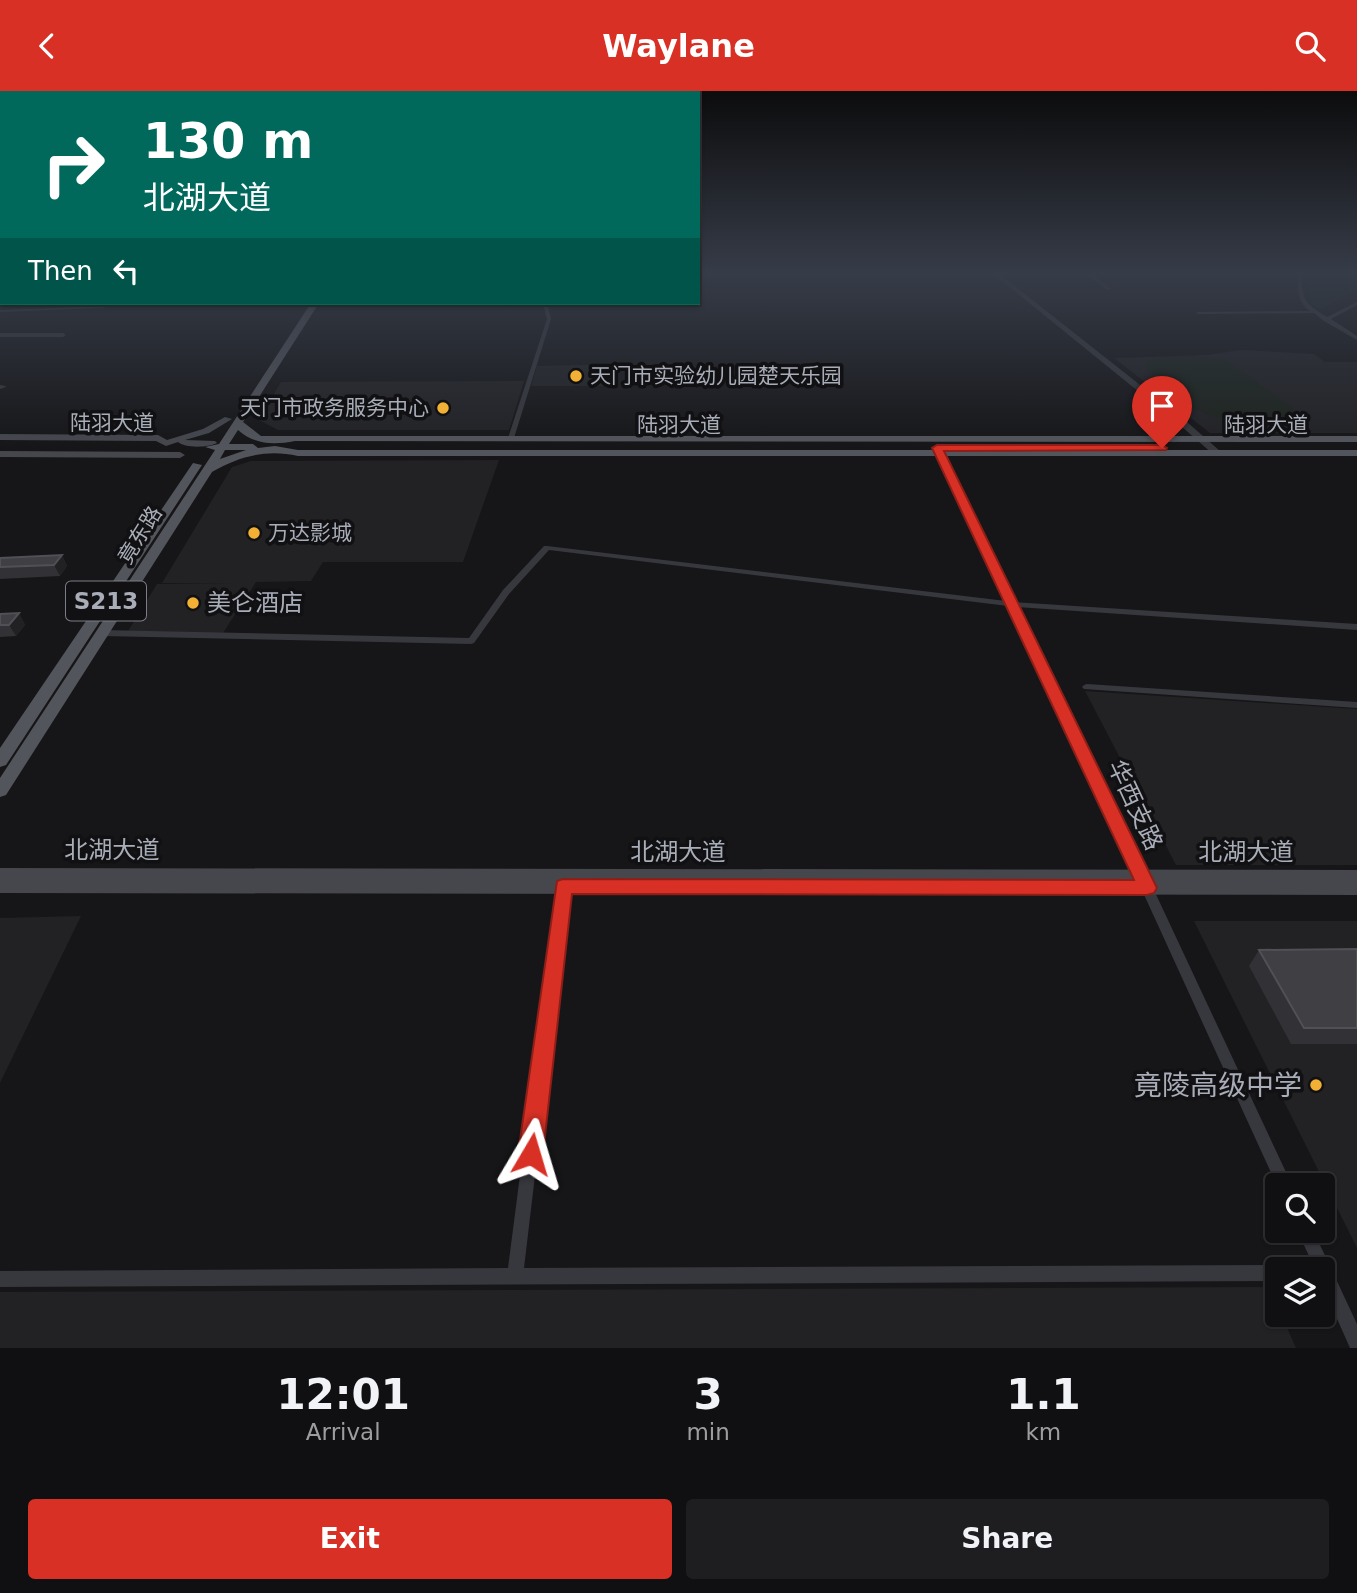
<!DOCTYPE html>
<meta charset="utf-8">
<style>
:root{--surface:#101012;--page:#1e1e20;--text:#f1f3f6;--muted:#9c9d9f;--line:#303032;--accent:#d93025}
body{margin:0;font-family:"DejaVu Sans","Noto Sans SC",sans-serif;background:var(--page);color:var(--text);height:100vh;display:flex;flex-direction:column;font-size:26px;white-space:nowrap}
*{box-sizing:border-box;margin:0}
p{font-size:23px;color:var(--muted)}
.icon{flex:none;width:38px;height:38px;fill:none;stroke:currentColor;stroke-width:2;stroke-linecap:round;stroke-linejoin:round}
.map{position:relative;height:1257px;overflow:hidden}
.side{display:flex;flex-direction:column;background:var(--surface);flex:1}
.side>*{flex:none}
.banner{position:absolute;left:0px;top:0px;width:700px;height:214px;box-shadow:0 2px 5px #0004,0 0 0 2px var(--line);background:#00695c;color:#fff;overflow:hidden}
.tools{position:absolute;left:1265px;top:1082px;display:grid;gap:14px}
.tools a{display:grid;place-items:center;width:70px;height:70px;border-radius:7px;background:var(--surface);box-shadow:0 2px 5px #0004,0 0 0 2px var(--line);font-size:35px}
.pin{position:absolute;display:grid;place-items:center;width:60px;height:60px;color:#fff;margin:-72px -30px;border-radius:50% 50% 50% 0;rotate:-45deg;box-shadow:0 0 7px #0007}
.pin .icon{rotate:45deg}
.me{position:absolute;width:77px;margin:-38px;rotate:7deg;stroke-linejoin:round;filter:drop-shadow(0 0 5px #0008)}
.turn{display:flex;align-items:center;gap:24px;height:147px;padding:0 28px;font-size:32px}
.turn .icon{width:91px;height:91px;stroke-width:2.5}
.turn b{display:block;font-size:49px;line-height:60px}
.then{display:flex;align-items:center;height:66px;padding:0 28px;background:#0003;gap:14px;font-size:26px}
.eta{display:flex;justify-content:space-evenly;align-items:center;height:119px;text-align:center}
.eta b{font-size:42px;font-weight:800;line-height:49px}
.cta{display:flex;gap:14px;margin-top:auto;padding:14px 28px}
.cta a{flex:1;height:80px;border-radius:7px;background:var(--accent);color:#fff;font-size:28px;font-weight:800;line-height:80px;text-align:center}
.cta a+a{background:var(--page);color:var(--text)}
header{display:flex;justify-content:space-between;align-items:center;height:91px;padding:0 28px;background:var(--accent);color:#fff;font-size:32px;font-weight:800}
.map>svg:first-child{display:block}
.built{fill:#222225}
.green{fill:#1c231d}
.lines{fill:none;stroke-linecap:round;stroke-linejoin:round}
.minor{fill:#37383d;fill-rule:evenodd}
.tertiary{fill:#37383d;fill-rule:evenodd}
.secondary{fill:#45474d;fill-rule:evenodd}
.primary{fill:#53555c;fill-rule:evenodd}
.wall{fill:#323236}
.shaded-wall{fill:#212124}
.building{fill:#3f3f44;stroke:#4f5156;stroke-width:2}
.route{fill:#d93025;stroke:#8d1f18;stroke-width:2}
.poi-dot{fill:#f2b134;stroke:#111113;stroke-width:2.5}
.labels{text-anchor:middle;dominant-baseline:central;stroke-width:7;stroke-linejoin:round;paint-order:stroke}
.far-poi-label{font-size:21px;fill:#a8adb8;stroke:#111113;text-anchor:start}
.far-street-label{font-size:21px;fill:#a8adb8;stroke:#111113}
.shield{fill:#111113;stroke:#7b7e86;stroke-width:2}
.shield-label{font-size:23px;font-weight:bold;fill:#a8adb8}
.poi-label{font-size:24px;fill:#a8adb8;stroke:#111113;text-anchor:start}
.street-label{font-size:24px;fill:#a8adb8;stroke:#111113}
.near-poi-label{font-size:28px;fill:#a8adb8;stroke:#111113;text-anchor:end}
</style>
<header><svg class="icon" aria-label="back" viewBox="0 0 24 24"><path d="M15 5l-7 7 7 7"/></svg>Waylane<svg class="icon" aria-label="search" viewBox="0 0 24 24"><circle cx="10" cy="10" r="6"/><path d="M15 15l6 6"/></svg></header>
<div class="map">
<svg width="1357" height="1257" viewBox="0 0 1357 1257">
<rect width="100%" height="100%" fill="#161618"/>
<!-- built -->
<path class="built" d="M1241,259l73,4 11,8h32v71h-147l-96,-75 94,-3z
M620,273l-3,22h-86l6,-20z
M524,290l-15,49h-231l-19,-10 22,-38z
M499,369l-36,102h-140l-12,19 -55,1 -33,51 -95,-2 29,-47 75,-1h-70l70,-116 19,-6z
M1085,600l272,18v156h-181z
M81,825l-81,167v-165z
M1194,830h163v327z
M1270,1196l7,18 1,9h3l15,34h-1296v-56z"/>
<!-- green -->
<path class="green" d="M1307,181h50v18l-36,19 -5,-1 -6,-6z
M1185,265l40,3 79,58 -51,5 -42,-6 -28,-13 -38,-35 2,-6 14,-5z"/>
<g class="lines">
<!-- minor -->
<path class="minor" d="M0,181h2v2h-2z
M1084,181h5l22,17 -4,1z
M1297,181h4c3,30 1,29 26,45l30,-15v3l-26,14 26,17v4l-33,-19 -10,-8 -116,1 -2,-1 2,-1 112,-1c-14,-9 -12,-24 -13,-39z
M0,190h2v2h-2z
M0,204h2v2h-2z
M114,212h7l-18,5 -103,4v-2l103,-4z
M543,212h4l4,16 -37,119 -3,2 -3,-2 39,-119z
M0,242h63l3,2 -3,2h-63z
M0,294l5,1 1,1 -6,2z
M937,355l3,2 74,154 343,22v6l-340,-23 136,281 139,297h-14v3l-137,-300 -133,-282 -459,-56 -40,44 -35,49 -3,1 -369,-8 -4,-3 4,-3 367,8 34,-48 41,-44h3l459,55 -72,-153z
M1087,593l270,18v6l-273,-19 -2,-2 2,-2z
M564,786l4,1 2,3 -46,387 754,-3 6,4h-6v12l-1278,6v-16l508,-3 50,-387 2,-3z
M1297,1139h16l44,94v24h-7l-27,-61v-18h-8z"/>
<!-- tertiary -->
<path class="tertiary" d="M991,181h6l190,150 33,29v4h-6l-33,-29z"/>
<!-- secondary -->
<path class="secondary" d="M225,326l7,2 -23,14 -24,7 30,1 2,2c-9,5 -33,5 -39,-1l-12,4 -10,-5 -156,-1v-6l158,1 9,5 36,-11z
M0,360l180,1 5,3 -5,3 -180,-1z
M0,777l1357,2v25l-1357,-2z"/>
<!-- primary -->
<path class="primary" d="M311,212h8l-76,119 18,14h1096v6l-1062,-1c-21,4 -40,4 -57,-11l-9,14h24l5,4 17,-2 23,4h1059v6h-1059c-31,-7 -59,0 -86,16l-206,323 -6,2v-19l215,-328 -10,-3 14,-3zM225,359h21l-26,9z
M193,372l9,2 -196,300 -6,2v-19z"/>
</g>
<!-- wall -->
<path class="wall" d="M62,464l5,11 -7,10 -60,3v-21z
M19,522l6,12 -9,11 -16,1v-23z
M1357,858v95h-66l-42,-78 10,-16z"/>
<!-- shaded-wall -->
<path class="shaded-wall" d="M62,464l5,11 -7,10 -6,-11z
M19,522l6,12 -9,11 -7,-11z"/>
<!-- building -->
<path class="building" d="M62,464l-8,10 -54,2v-9z
M19,522l-10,12h-9v-11z
M1357,858v79h-53l-45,-78z"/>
<!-- sky -->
<linearGradient id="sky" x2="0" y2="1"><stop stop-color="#0c0c0d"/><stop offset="0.51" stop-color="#363c48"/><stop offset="1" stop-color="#363c48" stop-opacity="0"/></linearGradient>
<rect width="1357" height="357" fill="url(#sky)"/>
<!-- route -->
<path class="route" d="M1162,354l5,3 -1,2 -222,1 213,437 -3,5 -7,2 -575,-1 -29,260 -4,8 -8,4 -9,-4 -4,-8 39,-273 6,-2 571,1 -202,-432 5,-3z"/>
<!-- markers -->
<g class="poi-dot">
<circle cx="576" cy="285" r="7"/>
<circle cx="443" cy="317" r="7"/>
<circle cx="254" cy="442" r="7"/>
<circle cx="193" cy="512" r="7"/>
<circle cx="1316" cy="994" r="7"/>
</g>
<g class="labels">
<!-- far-poi labels -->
<g class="far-poi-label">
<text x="590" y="285">天门市实验幼儿园楚天乐园</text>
<text x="429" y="317" text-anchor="end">天门市政务服务中心</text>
<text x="268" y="442">万达影城</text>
</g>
<!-- far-street labels -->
<g class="far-street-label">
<text x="112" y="332">陆羽大道</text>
<text x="679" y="334">陆羽大道</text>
<text x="1266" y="334">陆羽大道</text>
<text transform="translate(140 444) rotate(-58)">竟东路</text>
</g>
<!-- shield labels -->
<rect class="shield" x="66" y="490.5" width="80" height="39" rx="5"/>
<g class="shield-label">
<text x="106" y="510">S213</text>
</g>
<!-- poi labels -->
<g class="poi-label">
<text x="207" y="512">美仑酒店</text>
</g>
<!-- street labels -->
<g class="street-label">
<text transform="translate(1135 714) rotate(65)">华西支路</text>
<text x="112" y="759">北湖大道</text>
<text x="678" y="761">北湖大道</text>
<text x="1246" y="761">北湖大道</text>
</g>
<!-- near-poi labels -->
<g class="near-poi-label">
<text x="1302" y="994">竟陵高级中学</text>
</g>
</g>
</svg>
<div class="tools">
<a><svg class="icon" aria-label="search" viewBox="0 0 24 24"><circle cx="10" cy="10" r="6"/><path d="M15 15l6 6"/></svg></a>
<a><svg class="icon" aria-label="layers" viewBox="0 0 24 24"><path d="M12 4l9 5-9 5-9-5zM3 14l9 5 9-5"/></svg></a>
</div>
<div class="pin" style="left:1162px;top:357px;background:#d93025"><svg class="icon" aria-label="arrive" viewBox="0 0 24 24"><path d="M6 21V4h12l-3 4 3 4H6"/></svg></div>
<svg class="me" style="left:531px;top:1063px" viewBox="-20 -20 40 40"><path d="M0-17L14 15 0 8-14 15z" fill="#d93025" stroke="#fff" stroke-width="4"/></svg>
<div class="banner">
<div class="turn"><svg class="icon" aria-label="right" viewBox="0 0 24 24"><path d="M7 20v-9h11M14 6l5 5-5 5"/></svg><div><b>130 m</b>北湖大道</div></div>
<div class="then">Then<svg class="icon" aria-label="left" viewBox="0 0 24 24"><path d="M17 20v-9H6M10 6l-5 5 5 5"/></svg></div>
</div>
</div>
<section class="side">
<div class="eta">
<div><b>12:01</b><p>Arrival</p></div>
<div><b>3</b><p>min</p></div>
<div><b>1.1</b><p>km</p></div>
</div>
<div class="cta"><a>Exit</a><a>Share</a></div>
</section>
